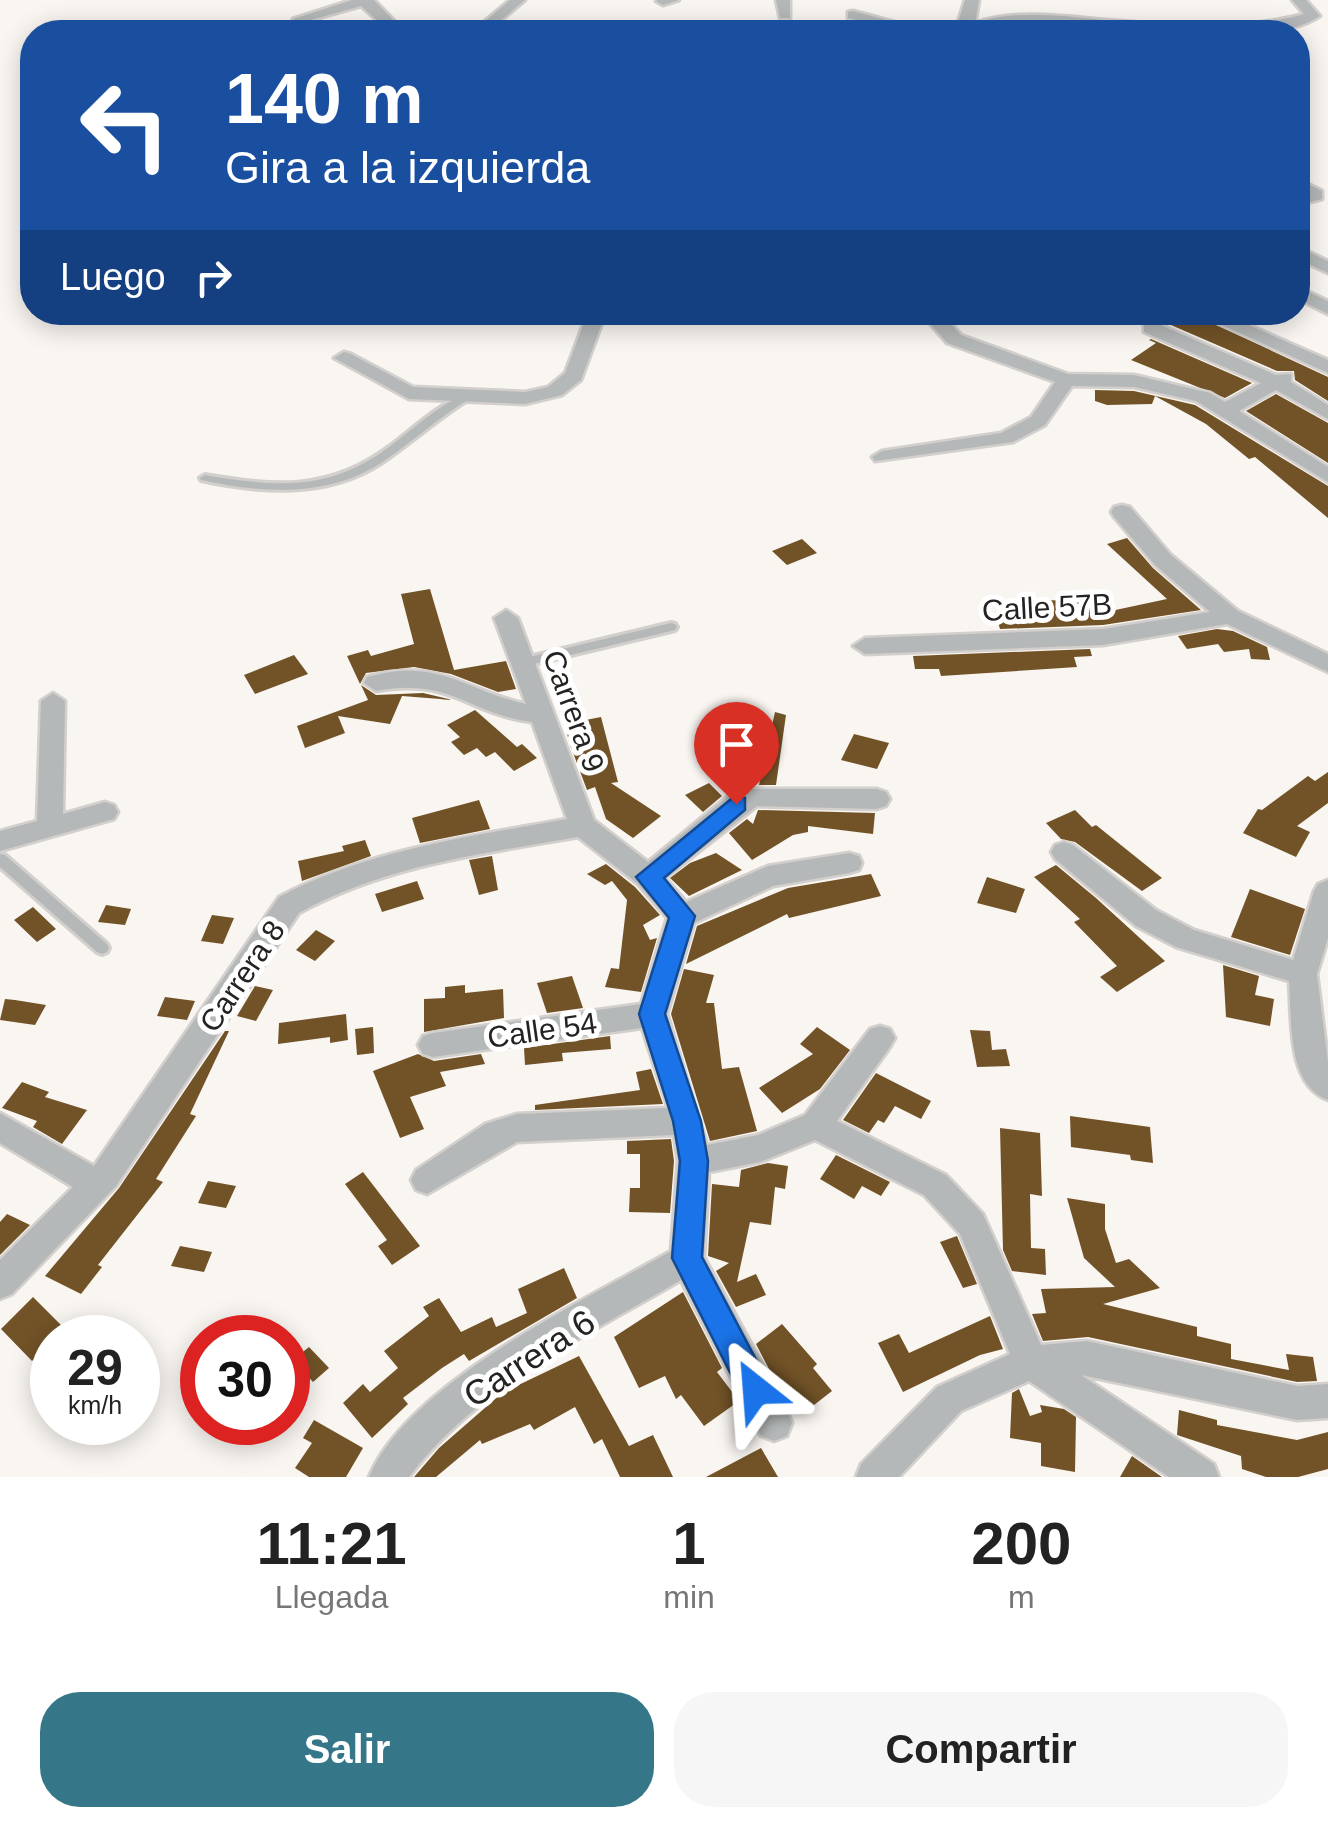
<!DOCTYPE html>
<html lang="es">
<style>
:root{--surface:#fff;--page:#f6f6f6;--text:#222;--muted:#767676;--accent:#357789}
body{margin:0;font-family:Arial,sans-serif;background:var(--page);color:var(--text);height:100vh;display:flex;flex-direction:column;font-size:38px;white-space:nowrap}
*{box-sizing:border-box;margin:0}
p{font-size:32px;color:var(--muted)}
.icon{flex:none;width:55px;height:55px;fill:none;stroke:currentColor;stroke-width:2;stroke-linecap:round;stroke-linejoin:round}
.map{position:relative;height:1477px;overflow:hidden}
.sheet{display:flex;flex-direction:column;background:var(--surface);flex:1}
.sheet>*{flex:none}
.guide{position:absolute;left:20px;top:20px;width:1290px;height:305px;border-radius:40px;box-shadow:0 5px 25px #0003;background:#1a4fa0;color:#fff;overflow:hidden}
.speed{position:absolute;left:30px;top:1315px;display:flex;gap:20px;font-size:50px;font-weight:700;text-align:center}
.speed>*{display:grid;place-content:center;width:130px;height:130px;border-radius:50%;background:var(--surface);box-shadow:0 5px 25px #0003;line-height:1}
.speed small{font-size:25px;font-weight:400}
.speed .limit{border:15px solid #d22;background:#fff;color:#111}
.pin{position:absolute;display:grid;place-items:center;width:85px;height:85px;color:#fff;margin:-102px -42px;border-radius:50% 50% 50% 0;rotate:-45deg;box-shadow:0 0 10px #0007}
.pin .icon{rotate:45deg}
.me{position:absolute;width:110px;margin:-55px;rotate:332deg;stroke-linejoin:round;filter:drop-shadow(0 0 8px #0008)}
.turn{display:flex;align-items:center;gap:35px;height:210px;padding:0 40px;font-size:45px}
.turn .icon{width:130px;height:130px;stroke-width:2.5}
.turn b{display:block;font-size:70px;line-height:85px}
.then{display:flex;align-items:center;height:95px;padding:0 40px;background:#0003;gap:20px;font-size:38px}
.eta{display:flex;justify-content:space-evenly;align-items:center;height:170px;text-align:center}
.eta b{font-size:60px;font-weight:800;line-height:70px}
.primary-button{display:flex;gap:20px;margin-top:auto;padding:20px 40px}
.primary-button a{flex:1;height:115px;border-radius:40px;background:var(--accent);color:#fff;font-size:40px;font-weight:800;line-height:115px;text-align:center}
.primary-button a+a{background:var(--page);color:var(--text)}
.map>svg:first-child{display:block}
.building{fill:#725327}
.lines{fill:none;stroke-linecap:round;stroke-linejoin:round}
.service-casing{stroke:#d3cfcc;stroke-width:6}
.minor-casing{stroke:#d3cfcc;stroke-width:5}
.service{fill:#b5b8b8;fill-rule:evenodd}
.minor{fill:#b5b8b8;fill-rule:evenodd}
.route{fill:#1a73e8;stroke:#114b97;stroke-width:2.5}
.labels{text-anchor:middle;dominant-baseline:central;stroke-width:10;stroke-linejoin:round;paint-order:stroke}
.street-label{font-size:30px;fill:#242321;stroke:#fff}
.near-street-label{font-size:35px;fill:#242321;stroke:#fff}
</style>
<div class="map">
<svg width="1328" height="1477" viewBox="0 0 1328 1477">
<rect width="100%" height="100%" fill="#f9f5f1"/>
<!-- building -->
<path class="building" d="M1189,312l139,65v24l-33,-21 -1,-9h-17l-113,-49z
M1149,340l2,-1 101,44 -27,15 -94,-38 25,-17z
M1095,390l39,1 61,14 133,81v32l-73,-61 -6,2 -43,-35 -51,-28 -3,8 -45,1 -12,-4z
M1276,394l52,29v40l-82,-52z
M1127,538l26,30 48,42 -98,15 -103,4 -5,-17 40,-4 -2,-8 69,1 4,11 61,-13 -60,-55z
M802,539l15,14 -30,12 -15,-14z
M430,589l24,81 52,-9 10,28 -18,3 -47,-18 -37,-7 -48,6 -6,11 -13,-28 21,-6 3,6 43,-12 -13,-50z
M1217,629l16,2 34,16 3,13 -19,-1 -2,-10 -25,3 -6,-8 -31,5 -9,-13z
M1090,649l2,7 -18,1 3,10 -136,9 -2,-7h-24l-2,-13z
M294,655l14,19 -53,20 -11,-19z
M361,685l15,10 47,-2 30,7 -51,-4 -12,28 -52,-8 7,17 -40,15 -8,-22 71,-26z
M475,710l42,37 5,-3 15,14 -23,13 -19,-19 -9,5 -9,-9 -13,7 -13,-13 9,-5 -13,-12z
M775,712l11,3 -10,70h-17z
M601,717l17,65 -7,1 50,33 -28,22 -27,-19 -11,-32 -8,3 -18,-48 -4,-18z
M854,734l35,9 -12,26 -36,-9z
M1328,772v31l-31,23 13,6 -14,25 -53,-24 15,-24 4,1 46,-34 7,5z
M709,783l13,13 -19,16 -18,-17z
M479,800l11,29 -70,14 -8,-25z
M758,810l117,3 -2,21 -65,-8v6l-15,3 -41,25 -23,-27 18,-14 6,5z
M1075,810l17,17 4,-2 66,53 -20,13 -67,-49 -14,-3 -15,-16z
M365,840l6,16 -69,25 -4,-20 46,-10 -2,-5z
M716,853l26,17 -53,26 -19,-18 20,-15z
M492,856l6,34 -19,5 -10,-35z
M606,864l29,23 25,28 -17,10 7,15 7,-2 -16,54 -36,-5 6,-19 8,1 8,-69 -15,-19 -7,4 -18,-11z
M1056,865l40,33 69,63 -48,31 -17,-15 17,-11 -43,-44 6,-3 -46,-42z
M871,874l10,22 -92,22 -2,-4 -101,50 11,-38 91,-38z
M987,877l38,12 -9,24 -39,-10z
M417,881l7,18 -42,13 -7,-18z
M1250,889l55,20 -15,46 -59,-18z
M106,905l25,4 -6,16 -27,-3z
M33,907l23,22 -19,13 -23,-22z
M212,915l22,3 -11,26 -22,-3z
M316,930l19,11 -20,20 -19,-11z
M1223,965l36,11 -4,19 19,4 -4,27 -44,-9z
M684,969l30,6 -8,28h8l8,66 17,-2 18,64 -47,10 -39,-127z
M572,976l11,32 -36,5 -10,-30z
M465,985v8l38,-4 1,29 -80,14v-33l21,-1v-11z
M255,986l18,4 -17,31 -19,-5z
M165,997l30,4 -8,19 -30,-4z
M5,999l10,1 31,5 -11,20 -35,-5z
M346,1014l2,26 -18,3v-6l-52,7 1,-21z
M373,1027l1,26 -17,2 -2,-26z
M817,1027l33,23 -30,39 -38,24 -23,-25 54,-34 -13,-10z
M970,1030l20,1 2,19 14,-1 4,17 -33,1z
M225,1031h4l-39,83 6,2 -40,63 7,3 -65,83 4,2 -21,27 -36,-18 74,-88z
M610,1036l1,13 -49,4 1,8 -38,4 -1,-17z
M418,1054l16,7 47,-7 4,10 -45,8 6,14 -36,11 14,32 -24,9 -27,-67z
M651,1069l12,35 -128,6v-5l105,-15 -4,-18z
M876,1073l55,28 -10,18 -26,-13 -11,17 -6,-3 -9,13 -26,-13z
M22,1082l27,10 -4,5 42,13 -25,34 -29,-17 4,-6 -35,-13z
M1070,1116l80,11 3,36 -22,-3 -1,-5 -59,-8z
M1000,1128l40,5 2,63 -12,-2 1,54 14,1 1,26 -34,-4 -9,-21z
M671,1139l3,22 -4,52 -41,-1 1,-24h10v-34h-13v-13z
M836,1155l54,27 -9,14 -19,-10 -8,13 -34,-20z
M768,1163l20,3 -3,23 -10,-2 -4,38 -21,-3 -13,60 19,-8 10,21 -30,12 -20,-36 13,-8 -21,-7 4,-72 27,3 2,-17z
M363,1172l57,74 -28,19 -14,-19 9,-6 -42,-56z
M208,1181l28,5 -10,22 -28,-5z
M1067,1198l38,6v25l11,34 13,-4 31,29 -57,16 94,23v9l34,8v15l58,11 -3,-16 27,3 4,24 -20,1 -209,-45 -45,4 -11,-27 14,-1 -5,-24 74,-2 -31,-29z
M7,1214l23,11 -30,30v-33z
M957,1236l20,48 -14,4 -23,-46z
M180,1246l32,6 -8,20 -33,-6z
M564,1268l13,30 -108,63 -5,-7 -22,14 -39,30 5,6 -36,34 -29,-35 20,-19 7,8 28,-24 -14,-17 45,-35 -6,-9 16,-9 22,34 31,-15 4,10 31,-14 -9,-24z
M683,1292l39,76 -5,4 22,29 -35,25 -23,-31 -5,4 -11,-23 -26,12 -25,-51z
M33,1297l32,32 -33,32 -31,-32z
M990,1316l13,33 -23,6 -77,37 -25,-49 21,-9 10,19z
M782,1324l35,40 -4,4 19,23 -27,21 -36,-43 -13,-25z
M309,1347l20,21 -16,14 -20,-22z
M579,1356l50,90 24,-11 20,42h-53l-18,-38 -8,5 -19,-37 -41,23 -4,-6 -48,20 -2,-4 -44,37h-22l25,-29 63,-55z
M1019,1389l11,27 12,-4 -2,-7 24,4 12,8 -1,55 -34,-6v-23l-31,-5 2,-45z
M1179,1410l38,10v5l80,15 31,-8v37l-30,8h-32l-24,-8 -1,-13 -64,-21z
M314,1420l49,28 -17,29h-37l-14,-9 17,-25 -9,-5z
M761,1448l17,29h-72z
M1132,1456l30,21h-42z"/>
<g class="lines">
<!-- service casing -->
<g class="service-casing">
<path id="service" d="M465,394l5,3 -1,2c-31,19 -58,44 -88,64 -54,35 -120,30 -180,17l-1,-2 5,-3c70,12 124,17 184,-28 24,-18 48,-41 76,-53z
M671,623l4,1 2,3 -2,3 -154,37 -6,-4 6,-4z
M0,854l5,1 102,89 2,4 -2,4 -5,2 -5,-2 -97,-85z"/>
</g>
<!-- minor casing -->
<g class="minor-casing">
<path id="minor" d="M352,0h22l31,32h-15l-29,-26 -61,17 -7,-4z
M510,0h15l-38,32h-15z
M679,0l-16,5 -7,-4 1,-1z
M776,0h14v18h-10z
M965,0h14l-4,23c42,-14 86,-7 130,-3 66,5 134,12 199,-6l-12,-14h14l14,16c-57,38 -212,7 -281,6 -29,0 -56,10 -84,10z
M853,11l67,18 2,3h-21l-53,-14v-6z
M1298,179l24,12v8l-24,6v-10l4,-1 -4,-3z
M1298,247l30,14v12l-30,-14z
M1298,287l30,14v13l-30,-15z
M588,312h18l-25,68 -19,15 -37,9 -116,-5 -75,-41 10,-6 7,2 62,33 112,5 23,-5 17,-14z
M920,312h20l21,23 107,39 66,1 76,18 15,9 36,-19 -117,-51v-8h14l118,51 15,-1v8l37,23v14l-52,-29 -37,21 89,56v15l-132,-81 -62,-14 -62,-1 -27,39 -32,17 -138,19 -3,-4 10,-6 119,-18 30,-16 24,-35 -108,-39z
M1193,312h26l109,48v13z
M1122,505l8,2 41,48 67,56 90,43v18l-101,-48 -124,21 -238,9 -12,-8 12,-8 238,-9 107,-17 -55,-47 -41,-48 -3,-5 3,-5z
M506,610l12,8 76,202 54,42 79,-65 18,-8h132l9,3 4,7 -4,7 -9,3 -120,-3 -92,72 21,24 82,-36 81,-13 10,3 3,7 -3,7 -10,3 -76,13 -79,37 -27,91 40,131 51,-10 47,-20 65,-86 10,-3 10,3 5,9 -5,9 -53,74 109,54 37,39 58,131 46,-4 210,45 31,-2v34l-31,2 -216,-45 133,89 5,13h-50l-140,-96 -68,30 -62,66h-43l5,-13 76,-77 73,-33 -50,-120 -36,-39 -109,-55 -55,22 -51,10 -5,85 83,153 5,13 -5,13 -13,5 -13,-5 -80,-156c-95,56 -204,107 -272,197h-40c39,-94 216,-177 302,-226l7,-90 -4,-26 -157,7 -90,52 -11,-4 -5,-10 5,-10 69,-46 32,-10 151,-6 -26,-80 -209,29 -10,-3 -5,-9 5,-9 10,-3 208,-29 26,-86 -29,-34 -60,-47c-96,17 -192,28 -279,76l-183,273 -104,108 -12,5v-39l73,-73 -73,-44v-30l94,53 185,-269c91,-48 189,-60 288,-78l-35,-97c-65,-8 -80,-45 -156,-31l-12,-8 3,-6c73,-20 96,13 159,27l-32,-86z
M53,693l12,8 -2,113 42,-12 9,3 4,7 -4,7 -114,32v-20l37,-10 4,-120z
M1064,842l9,3 83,65 38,20 99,30 21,-69 4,-7 10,-4v58l-11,36 11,88v38c-42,-15 -36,-82 -39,-119l-113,-34 -40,-21 -81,-67 -4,-7 4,-7z"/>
</g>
<!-- service -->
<use href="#service" class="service"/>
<!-- minor -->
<use href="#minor" class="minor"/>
</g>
<!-- route -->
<path class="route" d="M736,795l9,3v12l-81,68 31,38 -30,98 36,107 7,40 -6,96 70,133 -4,12 -12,4 -11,-4 -73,-144 8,-97 -7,-40 -34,-107 30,-96 -33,-41z"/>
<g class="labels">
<!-- street labels -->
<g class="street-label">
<text transform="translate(1047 607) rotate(-3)">Calle 57B</text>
<text transform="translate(574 711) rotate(70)">Carrera 9</text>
<text transform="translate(242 976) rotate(-56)">Carrera 8</text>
<text transform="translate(542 1030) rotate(-8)">Calle 54</text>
</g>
<!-- near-street labels -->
<g class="near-street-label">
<text transform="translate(529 1358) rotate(-33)">Carrera 6</text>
</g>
</g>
</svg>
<div class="speed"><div>29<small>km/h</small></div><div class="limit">30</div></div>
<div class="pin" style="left:736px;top:804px;background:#d93025"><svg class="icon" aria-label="arrive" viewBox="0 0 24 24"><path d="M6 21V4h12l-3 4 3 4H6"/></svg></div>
<svg class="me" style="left:756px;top:1390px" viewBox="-20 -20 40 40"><path d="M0-17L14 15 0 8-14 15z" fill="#1a73e8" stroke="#fff" stroke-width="4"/></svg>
<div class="guide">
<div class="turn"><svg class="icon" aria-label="left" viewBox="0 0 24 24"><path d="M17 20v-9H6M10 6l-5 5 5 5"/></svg><div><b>140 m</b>Gira a la izquierda</div></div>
<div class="then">Luego<svg class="icon" aria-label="right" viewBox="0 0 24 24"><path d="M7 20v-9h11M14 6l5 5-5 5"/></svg></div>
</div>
</div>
<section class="sheet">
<div class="eta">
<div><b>11:21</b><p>Llegada</p></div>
<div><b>1</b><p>min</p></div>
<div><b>200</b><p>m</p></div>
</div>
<div class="primary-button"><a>Salir</a><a>Compartir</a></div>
</section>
